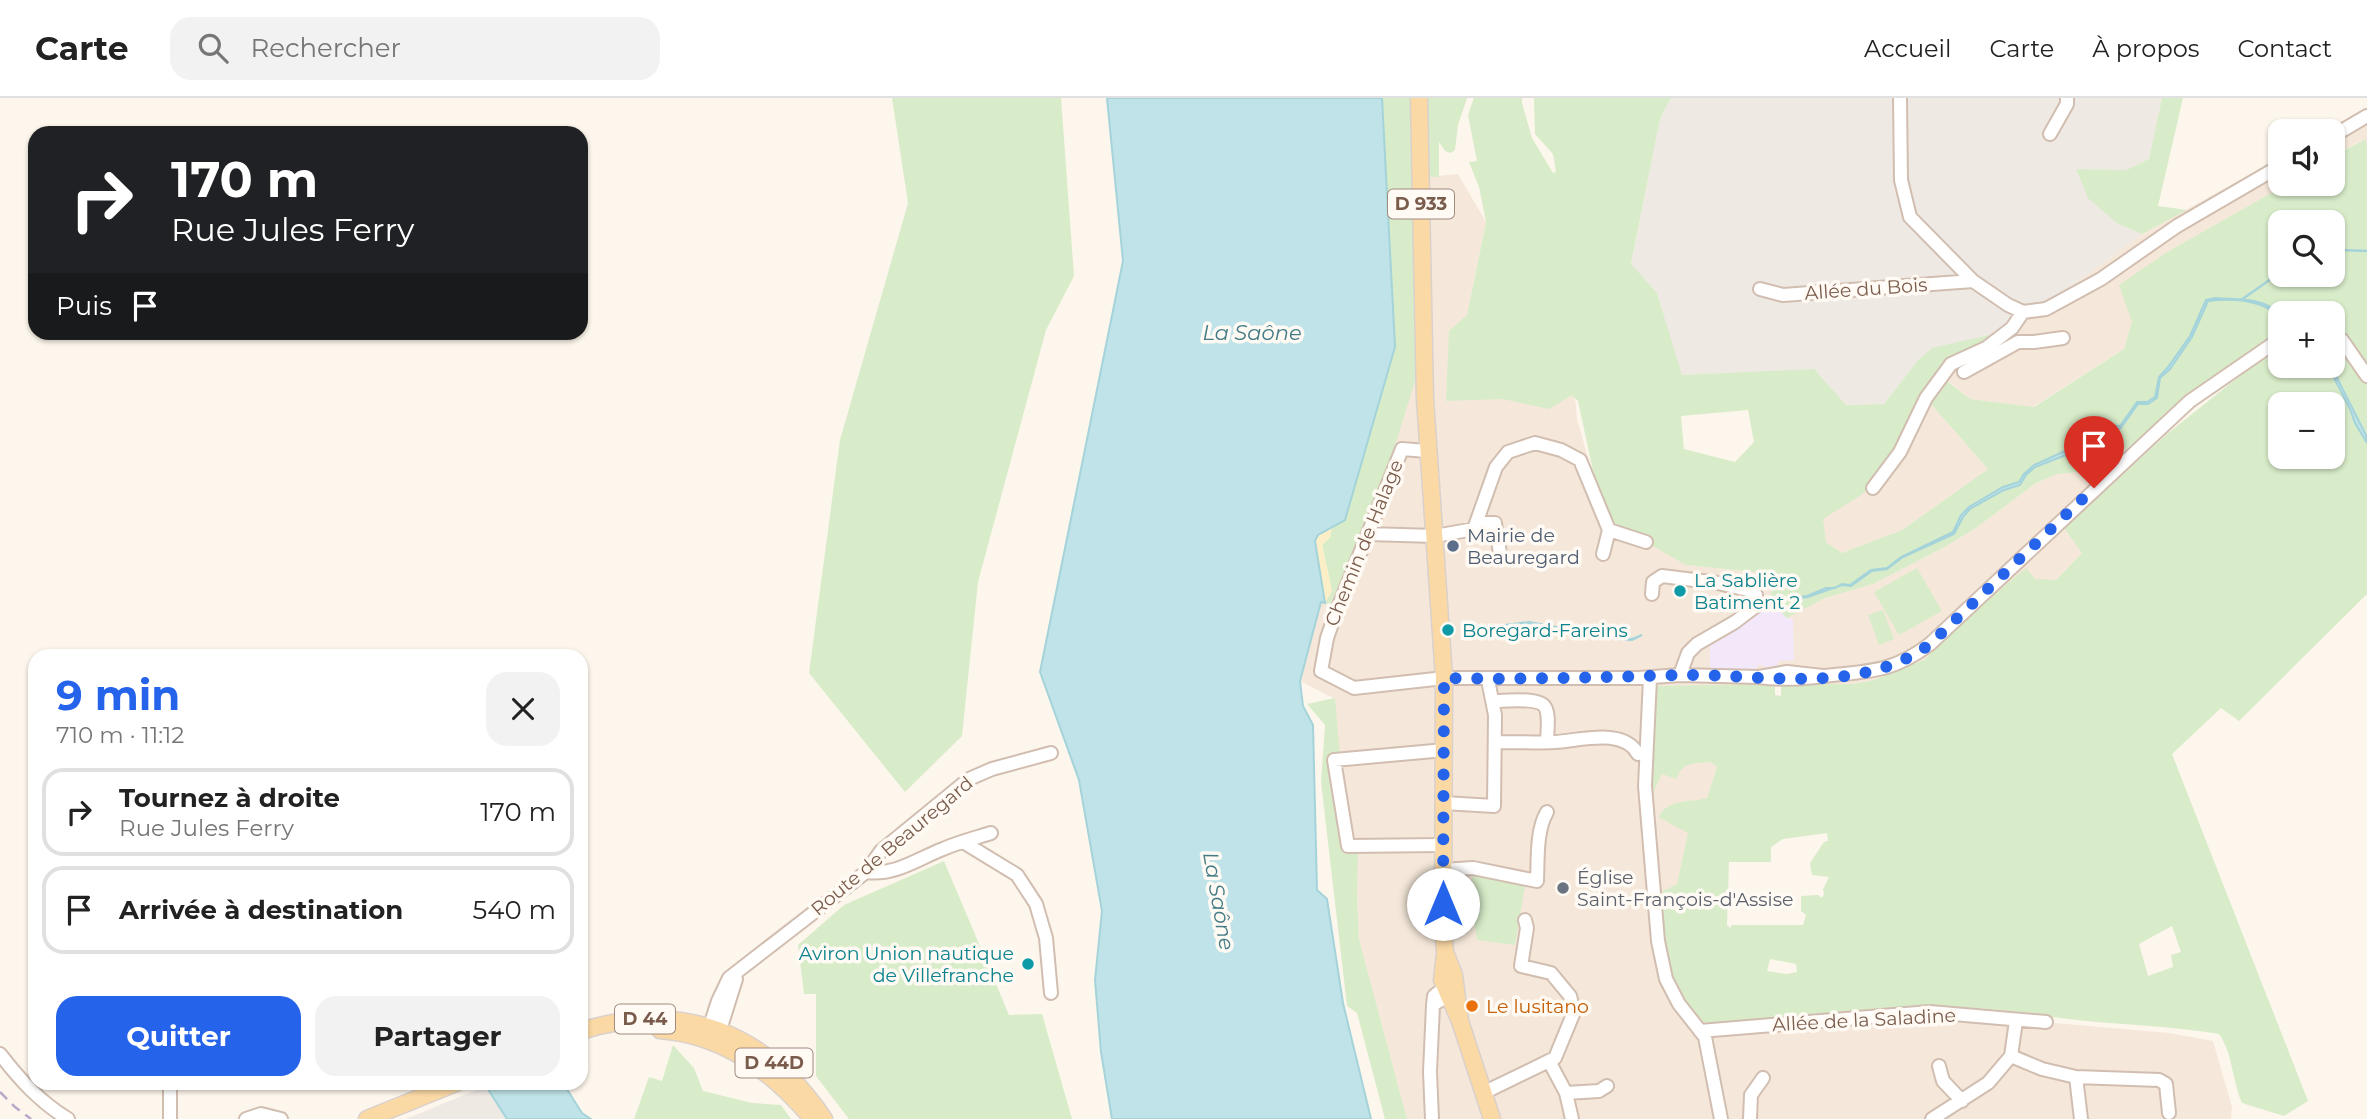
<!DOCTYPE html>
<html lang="fr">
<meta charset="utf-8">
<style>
:root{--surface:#fff;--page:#f2f2f2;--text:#222;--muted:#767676;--line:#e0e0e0;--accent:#2563eb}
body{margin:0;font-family:Montserrat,sans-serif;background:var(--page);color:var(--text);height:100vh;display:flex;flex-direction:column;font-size:26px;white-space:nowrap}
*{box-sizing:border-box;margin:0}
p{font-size:23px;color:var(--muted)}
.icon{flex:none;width:38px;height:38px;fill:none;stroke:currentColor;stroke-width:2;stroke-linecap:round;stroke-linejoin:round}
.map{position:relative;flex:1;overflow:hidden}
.drawer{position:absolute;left:28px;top:551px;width:560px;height:441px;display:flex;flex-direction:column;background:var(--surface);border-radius:21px;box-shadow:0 2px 5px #0004}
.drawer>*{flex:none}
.top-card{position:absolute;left:28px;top:28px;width:560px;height:214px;border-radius:21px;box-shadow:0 2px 5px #0004;background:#202124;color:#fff;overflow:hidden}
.buttons{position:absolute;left:2268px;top:21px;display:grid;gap:14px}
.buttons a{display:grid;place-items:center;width:77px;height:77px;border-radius:14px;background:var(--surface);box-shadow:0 2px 5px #0004;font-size:35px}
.pin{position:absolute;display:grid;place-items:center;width:60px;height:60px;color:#fff;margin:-72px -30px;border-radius:50% 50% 50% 0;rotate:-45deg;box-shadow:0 0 7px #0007}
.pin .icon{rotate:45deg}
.me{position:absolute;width:77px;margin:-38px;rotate:0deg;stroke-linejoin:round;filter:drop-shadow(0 0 5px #0008)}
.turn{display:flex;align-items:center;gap:24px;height:147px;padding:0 28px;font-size:32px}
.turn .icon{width:91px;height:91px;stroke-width:2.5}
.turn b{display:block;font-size:49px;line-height:60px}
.then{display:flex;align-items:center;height:66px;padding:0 28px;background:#0003;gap:14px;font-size:26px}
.round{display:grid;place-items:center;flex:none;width:74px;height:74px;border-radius:21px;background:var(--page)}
.summary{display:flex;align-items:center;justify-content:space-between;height:119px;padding:0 28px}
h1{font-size:42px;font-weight:700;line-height:52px;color:var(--accent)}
.primary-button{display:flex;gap:14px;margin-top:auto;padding:14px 28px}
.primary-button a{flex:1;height:80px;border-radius:21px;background:var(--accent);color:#fff;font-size:28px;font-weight:700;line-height:80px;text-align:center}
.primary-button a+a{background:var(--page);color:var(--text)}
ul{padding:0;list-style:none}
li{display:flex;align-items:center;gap:21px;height:88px;margin:0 14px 10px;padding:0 14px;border:4px solid var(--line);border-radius:21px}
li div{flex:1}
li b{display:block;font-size:26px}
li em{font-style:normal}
header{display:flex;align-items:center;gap:42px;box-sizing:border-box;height:98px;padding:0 35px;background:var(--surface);border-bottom:2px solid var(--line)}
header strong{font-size:33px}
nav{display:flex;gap:38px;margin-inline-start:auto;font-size:24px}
.search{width:490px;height:63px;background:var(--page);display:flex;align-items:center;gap:18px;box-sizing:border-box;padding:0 24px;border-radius:21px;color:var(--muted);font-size:26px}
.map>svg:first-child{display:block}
.residential{fill:#f5e8da}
.industrial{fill:#efe9e4}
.education{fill:#f3e8fa}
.green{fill:#d8ecc9;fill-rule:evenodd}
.sand{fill:#fcefc7}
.water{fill:#bfe3e8;stroke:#a5d3da;stroke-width:2}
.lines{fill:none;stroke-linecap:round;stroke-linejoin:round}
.stream{stroke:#a5d3da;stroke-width:2.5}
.minor-casing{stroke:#d1beb0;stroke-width:16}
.major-casing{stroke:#dad1cd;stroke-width:19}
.minor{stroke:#fff;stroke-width:12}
.major{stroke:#fbd9a5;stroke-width:16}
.rail{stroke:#b9a8c9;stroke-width:2.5;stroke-dasharray:10 7;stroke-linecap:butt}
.route{stroke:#2563eb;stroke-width:12;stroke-dasharray:0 21.6}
.service-dot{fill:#5c6f8a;stroke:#fffaf3;stroke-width:2.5}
.culture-dot{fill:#0f9aa8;stroke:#fffaf3;stroke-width:2.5}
.worship-dot{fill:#6b7280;stroke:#fffaf3;stroke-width:2.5}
.food-dot{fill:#e8710a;stroke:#fffaf3;stroke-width:2.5}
.labels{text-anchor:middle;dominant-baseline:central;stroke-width:7;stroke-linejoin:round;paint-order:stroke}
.shield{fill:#fffaf3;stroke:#a28b7f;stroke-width:2}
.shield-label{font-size:18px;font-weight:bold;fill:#7a5c4d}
.street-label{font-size:19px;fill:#7a5c4d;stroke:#fffaf3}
.service-label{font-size:19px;fill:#4e5e75;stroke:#fffaf3;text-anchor:start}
.culture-label{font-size:19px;fill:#0d838f;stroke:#fffaf3;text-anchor:start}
.worship-label{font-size:19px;fill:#5b616d;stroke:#fffaf3;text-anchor:start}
.food-label{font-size:19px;fill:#c56008;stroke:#fffaf3;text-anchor:start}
.water-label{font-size:21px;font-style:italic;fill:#437c86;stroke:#fffaf3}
</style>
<header>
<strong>Carte</strong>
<div class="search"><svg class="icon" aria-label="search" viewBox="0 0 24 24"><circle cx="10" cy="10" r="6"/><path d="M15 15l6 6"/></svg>Rechercher</div>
<nav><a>Accueil</a><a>Carte</a><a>À propos</a><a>Contact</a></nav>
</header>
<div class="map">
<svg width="2367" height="1021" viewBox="0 0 2367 1021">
<rect width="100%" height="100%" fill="#fdf6ec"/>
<!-- residential -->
<path class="residential" d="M2367,13v35l-3,-7 -31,18v-26h-4z
M2280,60v26h7l-120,68 -34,70 -9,27 -91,58 -63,-8 -27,-22 -13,26 58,66 -86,61 -60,23 -30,-6 3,-40 134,-147 49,-27 22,-17 50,-29 72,-53z
M1458,76l28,48 -19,93 99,-20 11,124 23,80 86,66 88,9 13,43 38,-19 48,-14 70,-36 33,-20 60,-45 21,-9 41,-4 5,6 -45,42 24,35 -37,38 -19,-22 -53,43 -49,48 -50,20 -21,4h-78l-86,80 22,-2 6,5 -10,31 -17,29 -13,58 -3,95 300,36 195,17 44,8 19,66 -1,12h-824l-48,-180 -2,-43 -23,-136 1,-61 -35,-18 21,-80 3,2 85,-207 5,-215 13,-4z"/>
<!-- industrial -->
<path class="industrial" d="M1671,0h491l-13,61 -23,11 -49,-1 41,55 24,10 -72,53 -50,29 -22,17 -80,27 -34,44 -38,1 -102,-32 -63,2 -24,-82 -26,-28 29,-146z
M486,988l21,33h-101z"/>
<!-- education -->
<path class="education" d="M1765,503l5,1 17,16 6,1 1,41 -16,1v8h-13l-1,-4h-6l-2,4h-46v-25l50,-32z"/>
<!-- green -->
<path class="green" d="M892,0h169l13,178 -28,54 -68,252 -16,154 -57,56 -96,-119 31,-233 68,-237z
M1382,0h85l-9,27 -3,25 -4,3 -6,-2 -6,-9v35h-12l-13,4 2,197 -24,77 -61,149 -6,-1 7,-12 -10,-46 8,-8 2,-10 13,-7 50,-173z
M1474,0h48v5l10,35 21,35 3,-1 -3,-18 -18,-20 -1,-36h137l-11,21 -29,145 26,29 25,82 132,-6 32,36 38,-1 34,-44 14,-12 66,-15 -49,27 -67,118 -21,17 -38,24 3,23 16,11 60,-23 86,-61 -58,-66 12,-26 28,22 64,8 90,-58 8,-27 -13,-37 48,-33 120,-68h46v-27l32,-18 2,7v448l-128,127 -18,-13 -49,46 136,347 -24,15 -42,-13c-10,-23 -9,-49 -23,-69 -53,-9 -106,-9 -159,-16 -34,-4 -66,-11 -101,-10 -81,0 -163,11 -244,19 -48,-18 -52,-91 -56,-134l18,-9 11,-51 -30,-16c12,-19 30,-14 49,-19l10,-31 -6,-5c-18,2 -27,-1 -35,17l-14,-5 -9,19 -3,-1 5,-106 120,-2v11l6,1v-12h72l21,-4 50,-20 49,-48 53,-44 9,11 21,1 26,-27 -18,-25 103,-94 95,-76 -5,-11 -68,50 -44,38 -47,35 -41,4 -21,9 -60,45 -33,20 -70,36 -48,14 -38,20 -17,-16 4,-28 -88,-9 -40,-23 -38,-16 -9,-27 -21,-98 -6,-6 -23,14 -46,-10 -57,2 3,-70 18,-16 19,-93 -7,-35 -10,-25 8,-1 -9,-46zM2280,124h53v53h-53zM2280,215h53v53h-53zM2280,306h53v53h-53zM1748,312l6,32 -19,20 -51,-13 -3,-33zM1827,735l1,8 -4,1 -14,21 2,12 17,2 -6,12 1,5 -2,4 -4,-3 -17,1v15l5,4 -3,10h-71l-2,3 -3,-3 2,-63h42v-15l12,-8zM2172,828l9,26 -10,3 2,12 -25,9 -9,-32zM1770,861l26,5 1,8 -10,2 -20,-3z
M2162,0h21l-25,108 29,4 -45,24 -24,-10 -30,-26 -12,-29 50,1 23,-11z
M1917,470l25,43 -43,24 -25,-43z
M1883,512l11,29 -15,6 -11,-30z
M1335,600l13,148 10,4 -1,46 2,43 48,180h-22l-28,-106 -10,-7 -26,-224 4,-57 -18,-21z
M944,763l65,154 33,-1 30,105h-223l-33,-43v-82h-12l-6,-49 46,-40z
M1472,776l53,11 -10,60 -38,-5 -3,-19z
M673,947l21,23 9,23 49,12 29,2 10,14h-157l15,-42 13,4z"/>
<!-- sand -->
<path class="sand" d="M1332,429l-2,10 -8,8 10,46 -7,12 -10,-62 3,-6z"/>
<!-- water -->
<path class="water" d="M1107,0h275l13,249 -50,173 -27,15 -3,6 10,62 -4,-1 -21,79 3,25 10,19 4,165 10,9 16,104 28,116h-259l-11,-67 -6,-72 7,-69 -23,-131 -39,-108 83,-411z
M2216,200c24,2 45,-1 64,16v3c-19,-18 -47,-19 -72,-16l-16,36 -22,32 -10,9 -3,20 -9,6h-10l-17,24 -6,2 -12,-3 -15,16 -22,12 -31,12 -9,8 -6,10 -16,5 -34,19 -7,8 -9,17 -51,23 -16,12 -15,2 -21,15 -9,-1 -34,12 -9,1 -10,9 9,-10 9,-1 19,-8h9l7,-4 8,1 21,-15 16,-2 14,-11 52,-25 8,-17 8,-8 34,-20 16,-5 5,-8 10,-9 53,-24 14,-16 19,1 17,-24h10l8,-5 4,-20 9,-10 22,-31 16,-36z
M2328,268h3l35,69 1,8 -12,-20 -5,-14z
M1529,524l89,16 14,1 10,-4 -10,5 -14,-1 -90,-16 -54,6z
M484,985h79l19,30 9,6h-84z"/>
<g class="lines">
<!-- stream -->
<path class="stream" d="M2333,156l7,-4 27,1
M2241,202l30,-21 14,-4"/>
<!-- minor casing -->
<g class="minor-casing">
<path id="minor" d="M1900,0l1,82 9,37 63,64 35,24 15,7 23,-3 55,-30 76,-53 103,-60
M2050,36l17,-30v-6
M2333,38l34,-20
M1760,191l23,6 190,-14
M2333,237l9,5 25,36
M1964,274l54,-30h16l29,-4
M1427,353l-25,-2 -68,169 -7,20 -6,33 33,17 90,-10h195l41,-3 79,2
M1873,390l27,-36 26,-54 25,-34 35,-16 26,-20 11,-16
M1477,425h18l5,30
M1368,436l67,2 39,-7 22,-62 12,-15 27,-9 26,7 19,10 29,70 37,12
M1603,456l6,-24
M1652,496l1,-12 9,-6 56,7 34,8 4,4v11l-21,16 -38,22 -9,9 -8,22
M1823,578l-36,-4 -28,5c22,3 43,2 65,-1 44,-5 68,-3 106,-32l260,-243 90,-62
M1650,580l-5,108 13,155 8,38 13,25 26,33 16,82
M1494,603c11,0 45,-4 51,6 5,8 2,26 2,35
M1495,644c20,0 40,1 60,0 24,-1 68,-15 83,12
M1444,705l50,3 1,-91 -7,-35
M963,744l54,33 19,29 10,34 5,55
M1443,747l-95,1 -14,-86 111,-10
M1443,772l30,-2 64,13c1,-21 -1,-51 10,-69
M866,774c29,4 51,-13 77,-23 16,-7 32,-11 48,-16
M1445,889l-11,9 -1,9 16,-10
M710,928l8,-25 11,-23 137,-106 15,-21 88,-72 23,-10 59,-16
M720,932l16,-51
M1700,933l230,-19 116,10
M0,956c20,26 40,48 68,65
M2011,958l31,13 34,8 83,3 7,4 3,29
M1549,963l17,32 6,26
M1939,968l4,15 19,20
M2076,979l5,42
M1483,995l72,-35 19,-46 -4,-16 -19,-23 -30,-7 6,-38 -2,-8
M1566,995l33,-2 8,-5
M170,1021v-36
M246,1021l15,-5 20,5
M1432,1021l-2,-47 3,-67
M1750,1021l1,-24 12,-17
M1932,1021l56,-36 23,-27 5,-35"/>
</g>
<!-- major casing -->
<g class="major-casing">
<path id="major" d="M1419,0l6,301 19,279 -1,249 2,25 9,23 6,46
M1445,856l-3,26 18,41 32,98
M660,932c62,5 109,39 149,85
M581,933c100,-32 185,1 243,88
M367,1021l89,-36"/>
</g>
<!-- minor -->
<use href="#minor" class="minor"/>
<!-- major -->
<use href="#major" class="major"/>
<!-- rail -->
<path class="rail" d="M0,994l15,15 16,12"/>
</g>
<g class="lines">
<!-- route -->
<path class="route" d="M1443,806l1,-226c80,2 159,-1 239,-3 80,-1 178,21 247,-31l164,-156"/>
</g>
<!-- markers -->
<circle class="service-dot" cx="1453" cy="448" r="7"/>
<g class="culture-dot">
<circle cx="1680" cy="493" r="7"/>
<circle cx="1448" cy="532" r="7"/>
<circle cx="1028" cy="866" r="7"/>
</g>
<circle class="worship-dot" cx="1563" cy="790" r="7"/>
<circle class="food-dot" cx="1472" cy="908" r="7"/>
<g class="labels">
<!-- shield labels -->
<g class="shield">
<rect x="1388" y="91.5" width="66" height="29" rx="5"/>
<rect x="615" y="906.5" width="60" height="29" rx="5"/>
<rect x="735.5" y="950.5" width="77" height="29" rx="5"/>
</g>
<g class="shield-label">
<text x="1421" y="106">D 933</text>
<text x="645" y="921">D 44</text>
<text x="774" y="965">D 44D</text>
</g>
<!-- street labels -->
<g class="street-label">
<text transform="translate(1866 191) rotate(-4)">Allée du Bois</text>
<text transform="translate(1364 445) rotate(-68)">Chemin de Halage</text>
<text transform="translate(892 748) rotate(-40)">Route de Beauregard</text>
<text transform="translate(1864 922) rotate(-3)">Allée de la Saladine</text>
</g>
<!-- service labels -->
<g class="service-label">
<text x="1467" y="437">Mairie de<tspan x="1467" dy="22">Beauregard</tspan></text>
</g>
<!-- culture labels -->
<g class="culture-label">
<text x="1694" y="482">La Sablière<tspan x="1694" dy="22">Batiment 2</tspan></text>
<text x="1462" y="532">Boregard-Fareins</text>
<text x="1014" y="855" text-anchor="end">Aviron Union nautique<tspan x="1014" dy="22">de Villefranche</tspan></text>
</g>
<!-- worship labels -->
<g class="worship-label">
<text x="1577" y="779">Église<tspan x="1577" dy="22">Saint-François-d'Assise</tspan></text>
</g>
<!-- food labels -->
<g class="food-label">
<text x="1486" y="908">Le lusitano</text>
</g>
<!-- water labels -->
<g class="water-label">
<text x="1252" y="234">La Saône</text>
<text transform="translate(1219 803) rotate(80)">La Saône</text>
</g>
</g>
</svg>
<div class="buttons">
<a><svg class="icon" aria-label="sound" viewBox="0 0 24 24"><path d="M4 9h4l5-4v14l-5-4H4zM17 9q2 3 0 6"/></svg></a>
<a><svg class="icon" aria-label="search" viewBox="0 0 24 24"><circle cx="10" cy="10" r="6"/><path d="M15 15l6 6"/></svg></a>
<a>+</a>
<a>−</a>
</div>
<div class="pin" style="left:2094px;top:390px;background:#d93025"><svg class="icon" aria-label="arrive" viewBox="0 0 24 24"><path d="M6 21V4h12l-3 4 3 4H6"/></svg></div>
<svg class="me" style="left:1443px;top:806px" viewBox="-20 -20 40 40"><circle r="19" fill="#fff"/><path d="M0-13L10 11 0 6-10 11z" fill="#2563eb"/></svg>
<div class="top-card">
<div class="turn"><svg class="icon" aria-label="right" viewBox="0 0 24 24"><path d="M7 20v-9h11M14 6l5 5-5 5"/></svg><div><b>170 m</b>Rue Jules Ferry</div></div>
<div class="then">Puis<svg class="icon" aria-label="arrive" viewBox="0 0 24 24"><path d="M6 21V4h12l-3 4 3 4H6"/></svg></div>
</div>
<section class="drawer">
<div class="summary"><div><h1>9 min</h1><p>710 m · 11:12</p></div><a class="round"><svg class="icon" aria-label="close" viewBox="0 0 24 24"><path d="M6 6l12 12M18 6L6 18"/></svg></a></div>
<ul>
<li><svg class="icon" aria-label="right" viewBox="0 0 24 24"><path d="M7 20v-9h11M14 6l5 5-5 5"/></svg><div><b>Tournez à droite</b><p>Rue Jules Ferry</p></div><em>170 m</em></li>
<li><svg class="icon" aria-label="arrive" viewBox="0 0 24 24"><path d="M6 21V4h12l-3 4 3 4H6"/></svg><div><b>Arrivée à destination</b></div><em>540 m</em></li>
</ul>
<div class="primary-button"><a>Quitter</a><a>Partager</a></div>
</section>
</div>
